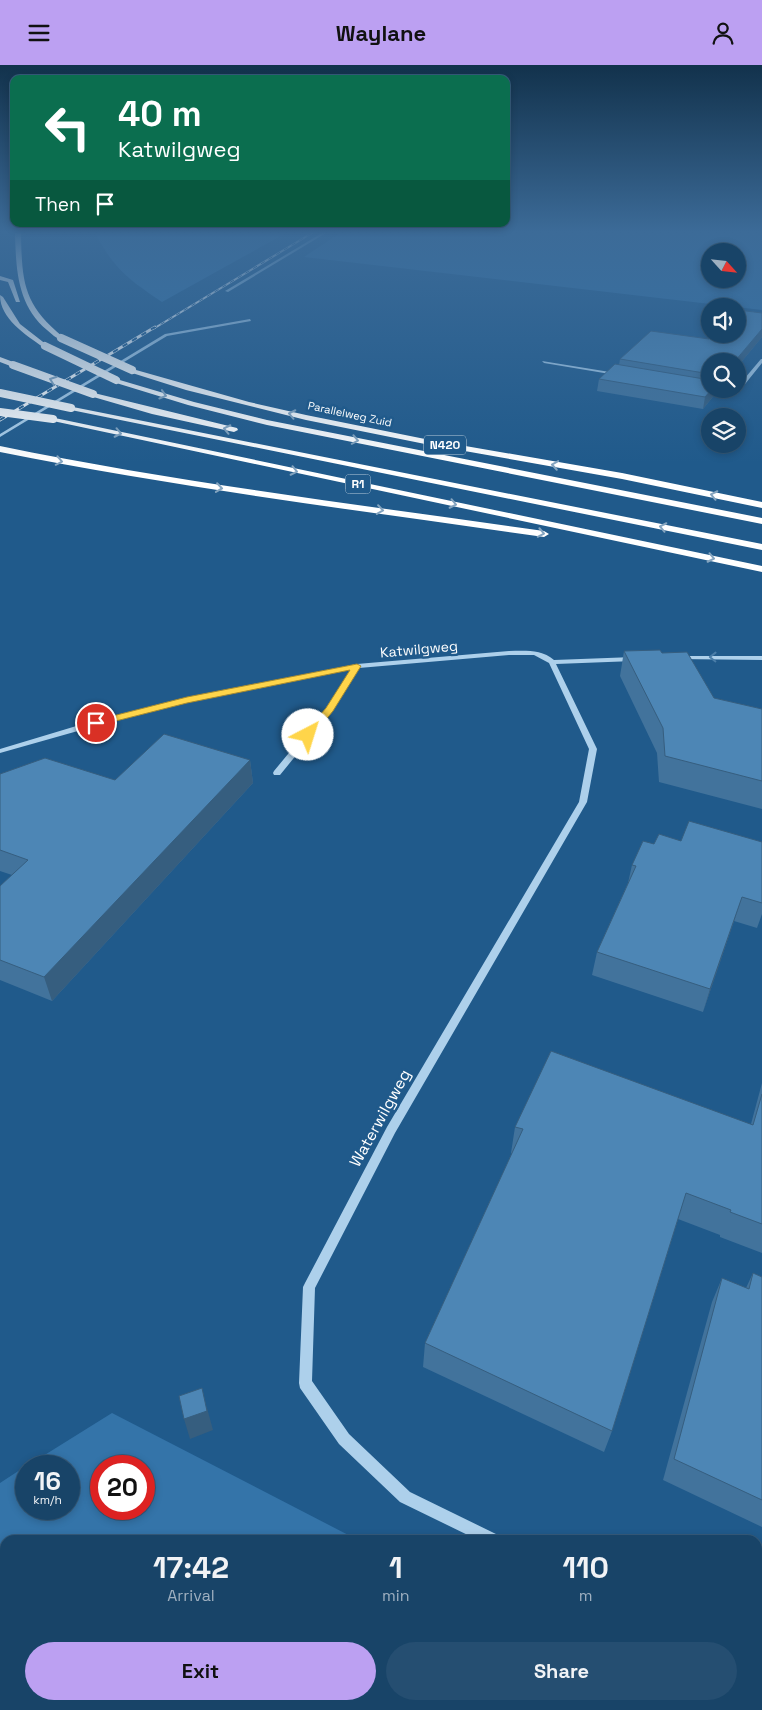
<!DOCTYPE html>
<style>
:root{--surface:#184468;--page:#254e71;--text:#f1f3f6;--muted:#9fb0c0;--line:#365c7c;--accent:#bca0f2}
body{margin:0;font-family:"Space Grotesk",sans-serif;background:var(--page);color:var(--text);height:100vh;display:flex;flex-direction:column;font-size:19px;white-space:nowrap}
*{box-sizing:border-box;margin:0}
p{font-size:16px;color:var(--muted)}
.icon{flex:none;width:28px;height:28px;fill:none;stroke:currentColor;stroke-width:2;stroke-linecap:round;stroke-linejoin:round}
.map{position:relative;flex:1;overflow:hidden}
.side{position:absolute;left:0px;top:1470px;width:762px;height:175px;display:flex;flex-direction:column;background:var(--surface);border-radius:15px 15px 0 0;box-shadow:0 2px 8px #0003,0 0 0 1px var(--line)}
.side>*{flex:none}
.top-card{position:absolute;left:10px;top:10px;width:500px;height:152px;border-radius:10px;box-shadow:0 2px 8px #0003,0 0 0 1px var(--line);background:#0b6e4f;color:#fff;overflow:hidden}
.needle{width:32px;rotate:117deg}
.tools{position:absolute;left:701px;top:178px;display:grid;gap:10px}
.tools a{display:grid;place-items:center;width:45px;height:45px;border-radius:50%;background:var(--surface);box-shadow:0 2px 8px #0003,0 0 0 1px var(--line);font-size:25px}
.speed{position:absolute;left:15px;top:1390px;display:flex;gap:10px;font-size:25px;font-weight:700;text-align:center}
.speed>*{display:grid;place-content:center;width:65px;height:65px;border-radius:50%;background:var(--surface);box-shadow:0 2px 8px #0003,0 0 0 1px var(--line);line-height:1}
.speed small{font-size:12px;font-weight:400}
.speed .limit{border:8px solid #d22;background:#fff;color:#111}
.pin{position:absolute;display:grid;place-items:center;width:42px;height:42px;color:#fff;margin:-21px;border:2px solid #fff;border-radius:50%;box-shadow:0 1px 5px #0007}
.me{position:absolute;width:55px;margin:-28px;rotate:40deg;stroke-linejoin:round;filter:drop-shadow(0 0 4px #0008)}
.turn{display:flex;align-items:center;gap:18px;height:105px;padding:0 25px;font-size:22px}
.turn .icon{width:65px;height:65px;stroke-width:2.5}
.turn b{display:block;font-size:35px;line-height:42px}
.then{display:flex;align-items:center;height:48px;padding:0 25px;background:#0003;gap:10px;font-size:19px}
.eta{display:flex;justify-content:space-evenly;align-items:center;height:85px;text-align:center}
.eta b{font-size:30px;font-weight:800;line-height:35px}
.primary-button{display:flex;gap:10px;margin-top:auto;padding:10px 25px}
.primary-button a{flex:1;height:58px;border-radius:30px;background:var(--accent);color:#111;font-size:20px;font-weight:800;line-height:58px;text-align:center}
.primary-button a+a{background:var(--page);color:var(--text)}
header{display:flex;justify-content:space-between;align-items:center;height:65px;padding:0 25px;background:var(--accent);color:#111;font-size:22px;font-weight:800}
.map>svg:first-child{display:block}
.green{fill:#3474a9;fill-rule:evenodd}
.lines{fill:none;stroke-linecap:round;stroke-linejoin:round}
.minor{fill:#add0eb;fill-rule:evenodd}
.highway{fill:#fff;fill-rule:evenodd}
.rail-far1-casing{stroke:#fff;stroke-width:2}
.rail-casing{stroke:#fff;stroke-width:3}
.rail-far1{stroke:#205a8b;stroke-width:1;stroke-dasharray:4.5;stroke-linecap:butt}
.rail{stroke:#205a8b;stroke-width:2;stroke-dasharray:5.5;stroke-linecap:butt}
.highway-bridge{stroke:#fff;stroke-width:8}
.wall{fill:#42739c}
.shaded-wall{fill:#365e7f}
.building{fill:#4d86b5;stroke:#365e7f}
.oneway{stroke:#84a4bf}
.oneway2{stroke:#4a7da8}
.route{fill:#ffd54a;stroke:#a68a30}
.labels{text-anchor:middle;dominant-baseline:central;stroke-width:5;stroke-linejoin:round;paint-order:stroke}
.far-street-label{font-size:11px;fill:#fff;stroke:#205a8b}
.shield{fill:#205a8b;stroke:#bccedc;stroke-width:1}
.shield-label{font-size:12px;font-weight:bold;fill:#fff}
.street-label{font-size:14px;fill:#fff;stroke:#205a8b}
.near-street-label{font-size:16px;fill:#fff;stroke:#205a8b}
</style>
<header><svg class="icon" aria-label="menu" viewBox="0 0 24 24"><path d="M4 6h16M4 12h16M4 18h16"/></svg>Waylane<svg class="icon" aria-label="person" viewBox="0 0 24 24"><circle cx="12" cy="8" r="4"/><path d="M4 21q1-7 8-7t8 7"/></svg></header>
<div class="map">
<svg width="762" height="1645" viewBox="0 0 762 1645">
<rect width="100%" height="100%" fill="#205a8b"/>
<!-- green -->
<path class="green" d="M95,168h191l-124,69c-34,-23 -47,-32 -67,-69z
M340,168h422v77l-458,-53zM710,186h28v28h-28z
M112,1348l246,127h-353v165h673l9,5h-687v-227l26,-17v43h43v-43h-42zM101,1401h43v43h-43z"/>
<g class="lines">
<!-- minor -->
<path class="minor" d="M322,168h4l-98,59 -3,-1z
M250,254l1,2 -84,15 -167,101v-3l165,-100z
M761,294h1v4l-25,31 -33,-6 2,-1h4v2l24,2z
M542,296l74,12 2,1 -2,1 -72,-12z
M509,586c16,0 32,-2 45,9l80,-3 3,2 -3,2 -78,3 41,85 -10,53 -192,331 -80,155 -3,93 37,53 61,58 88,43 2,5h-22l-78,-38 -61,-58 -39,-56 -1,-5 4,-96 2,-4 82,-156 192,-325 10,-53 -40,-86 -15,-8h-25l-150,13 -27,43 -52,64h-6l-1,-2 1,-2 52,-63 26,-39 -165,33 -88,23 -99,28v-4l93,-28 94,-23 170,-34z
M680,591h82v4l-84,-1v-2z
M758,1594l4,2v17l-4,-2z"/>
<!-- highway -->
<path class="highway" d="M15,168h6c1,49 2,71 42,104v2c-6,1 -11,-5 -16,-9 -30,-25 -31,-61 -32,-97z
M0,211l13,4 7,22h-4l-8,-20 -8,-2z
M0,230l3,2 17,27 27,21v2h-4c-17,-12 -43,-28 -43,-52z
M0,292l16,6 1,2 -4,2 -13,-5z
M129,303l120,34 57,13 119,24 197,34 140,29v6l-140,-29 -197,-35 -119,-24 -120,-30 -57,-18z
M113,313l81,24 73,18 495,98v6l-495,-99 -79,-20 -75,-23z
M90,327l147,36 1,2 -4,2 -82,-18 -62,-18z
M68,341l694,138v6l-691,-140h-3z
M50,352l712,149v6l-709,-151 -4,-2z
M0,381c180,37 362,59 544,85l5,3 -5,3c-182,-26 -364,-49 -544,-85z"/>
<!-- rail-far1 casing -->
<g class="rail-far1-casing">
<path id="rail-far1" d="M153,264l159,-96"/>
</g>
<!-- rail casing -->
<g class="rail-casing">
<path id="rail" d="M0,355l155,-93"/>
</g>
<!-- rail-far1 -->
<use href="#rail-far1" class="rail-far1"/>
<!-- rail -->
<use href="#rail" class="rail"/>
<!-- highway-bridge -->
<path class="highway-bridge" d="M61,273l71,32
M45,281l71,34
M13,300l80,29
M0,328l71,15
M0,347l53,7"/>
</g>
<!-- wall -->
<path class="wall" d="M762,248v24l-24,29 -28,-5v28h7l-1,4 -13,16 -106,-18 2,-12 20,-14 1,-6 89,-20z
M624,586l38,2 52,45 48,11v100l-103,-27 -2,-29 -37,-77z
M250,695l3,23 -201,218 -52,-21v-94l12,-11 -12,-4v-97l115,6z
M681,776l81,1v72l-5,14 -23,-7 -31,91 -111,-37 5,-23 31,-69 4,-18 22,-21z
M762,1018v170l-42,-16v-2l-42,-16 -66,212 -8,21 -181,-85 2,-24 87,-190h-1l4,-26 236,-3z
M753,1208l9,4v250l-99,-47 49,-178 10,-24 24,10z"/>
<!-- shaded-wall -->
<path class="shaded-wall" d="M762,264v8l-24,29v-5h-3z
M712,324h5l-1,4 -13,16 2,-12z
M250,695l3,23 -201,218 -8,-24z
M742,832l-8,24 -31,91 7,-23z
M207,1343l6,22 -23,9 -6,-20z"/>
<!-- building -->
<path class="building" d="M738,245l24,3v16l-27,32h-25v13l-90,-15 31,-28 58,8 5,-5h24z
M615,299l95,16v9h2l-7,8 -106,-18z
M660,585l2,3 25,-1 27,46 48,11v72l-97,-25 -2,-28 -39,-77z
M164,669l86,26 -206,217 -44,-17v-74l28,-26 -28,-10v-76l45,-16 70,22z
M689,756l73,21v61l-20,-6 -32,92 -113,-37 39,-86 -4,-1 11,-24 11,3 5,-10 22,7z
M551,986l202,74 9,-31v130l-32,-12 1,-2 -45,-17 -74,238 -187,-88 98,-214 -8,-2z
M753,1208l9,4v223l-88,-41 48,-181 27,11z
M202,1323l5,23 -23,8 -5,-23z"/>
<!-- one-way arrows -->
<defs><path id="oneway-chevron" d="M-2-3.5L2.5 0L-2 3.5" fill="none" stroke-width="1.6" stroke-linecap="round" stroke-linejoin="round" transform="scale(1.25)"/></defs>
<g class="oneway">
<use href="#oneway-chevron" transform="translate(53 315) rotate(-160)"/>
<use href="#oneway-chevron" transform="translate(163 330) rotate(17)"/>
<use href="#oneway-chevron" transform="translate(292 349) rotate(-168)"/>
<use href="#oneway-chevron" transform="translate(227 364) rotate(-168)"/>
<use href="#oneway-chevron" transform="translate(118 368) rotate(12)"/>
<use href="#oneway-chevron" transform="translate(355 375) rotate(11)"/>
<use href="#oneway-chevron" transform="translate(59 396) rotate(11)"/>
<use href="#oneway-chevron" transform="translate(555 400) rotate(-171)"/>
<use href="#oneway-chevron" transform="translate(294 406) rotate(12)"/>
<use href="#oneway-chevron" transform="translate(219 423) rotate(8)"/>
<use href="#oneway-chevron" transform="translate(714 430) rotate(-168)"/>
<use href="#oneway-chevron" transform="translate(453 439) rotate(12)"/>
<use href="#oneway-chevron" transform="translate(380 445) rotate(8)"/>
<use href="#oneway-chevron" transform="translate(663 462) rotate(-168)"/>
<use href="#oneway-chevron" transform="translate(541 468) rotate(11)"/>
<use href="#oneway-chevron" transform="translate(711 493) rotate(12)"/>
</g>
<use class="oneway2" href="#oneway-chevron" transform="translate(713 592) rotate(-179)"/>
<!-- sky -->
<linearGradient id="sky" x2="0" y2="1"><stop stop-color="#12324c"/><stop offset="0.42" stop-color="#3c6b98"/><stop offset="1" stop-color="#3c6b98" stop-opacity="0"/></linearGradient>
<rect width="762" height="398" fill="url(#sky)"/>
<!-- route -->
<path class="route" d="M357,599l4,2 -28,45 -21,26h-4l-5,-2 23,-27 24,-38 -163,33 -91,23 -5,-3 2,-2 94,-24z"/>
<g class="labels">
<!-- far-street labels -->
<g class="far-street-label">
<text transform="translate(350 349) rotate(12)">Parallelweg Zuid</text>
</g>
<!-- shield labels -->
<g class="shield">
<rect x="424" y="370.5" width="42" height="19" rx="4"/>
<rect x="345.5" y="409.5" width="25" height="19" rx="4"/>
</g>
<g class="shield-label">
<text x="445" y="380">N420</text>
<text x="358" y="419">R1</text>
</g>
<!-- street labels -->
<g class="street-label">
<text transform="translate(419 584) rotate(-5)">Katwilgweg</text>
</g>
<!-- near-street labels -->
<g class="near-street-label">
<text transform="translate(380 1053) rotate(-61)">Waterwilgweg</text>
</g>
</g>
</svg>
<div class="tools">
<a><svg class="needle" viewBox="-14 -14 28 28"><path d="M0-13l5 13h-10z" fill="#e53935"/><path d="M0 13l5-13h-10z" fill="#9fb0c0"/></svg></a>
<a><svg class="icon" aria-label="sound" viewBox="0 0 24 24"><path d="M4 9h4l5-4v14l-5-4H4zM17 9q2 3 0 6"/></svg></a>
<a><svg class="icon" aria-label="search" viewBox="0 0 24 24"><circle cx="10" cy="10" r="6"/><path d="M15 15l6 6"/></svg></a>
<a><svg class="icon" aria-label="layers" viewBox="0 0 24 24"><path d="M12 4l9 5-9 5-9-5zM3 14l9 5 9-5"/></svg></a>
</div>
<div class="speed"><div>16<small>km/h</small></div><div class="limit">20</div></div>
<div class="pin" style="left:96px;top:658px;background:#d93025"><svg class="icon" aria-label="arrive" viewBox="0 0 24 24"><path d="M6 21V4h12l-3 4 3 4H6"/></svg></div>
<svg class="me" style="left:308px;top:670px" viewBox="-20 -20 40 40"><circle r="19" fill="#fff"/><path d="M0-13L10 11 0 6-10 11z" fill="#ffd54a"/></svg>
<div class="top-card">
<div class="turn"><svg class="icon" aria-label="left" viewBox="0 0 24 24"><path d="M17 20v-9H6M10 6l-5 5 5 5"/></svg><div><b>40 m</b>Katwilgweg</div></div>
<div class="then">Then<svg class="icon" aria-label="arrive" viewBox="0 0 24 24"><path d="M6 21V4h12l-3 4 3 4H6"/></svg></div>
</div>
<section class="side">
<div class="eta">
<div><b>17:42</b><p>Arrival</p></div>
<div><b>1</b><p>min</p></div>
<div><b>110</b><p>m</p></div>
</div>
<div class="primary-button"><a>Exit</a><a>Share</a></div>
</section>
</div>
